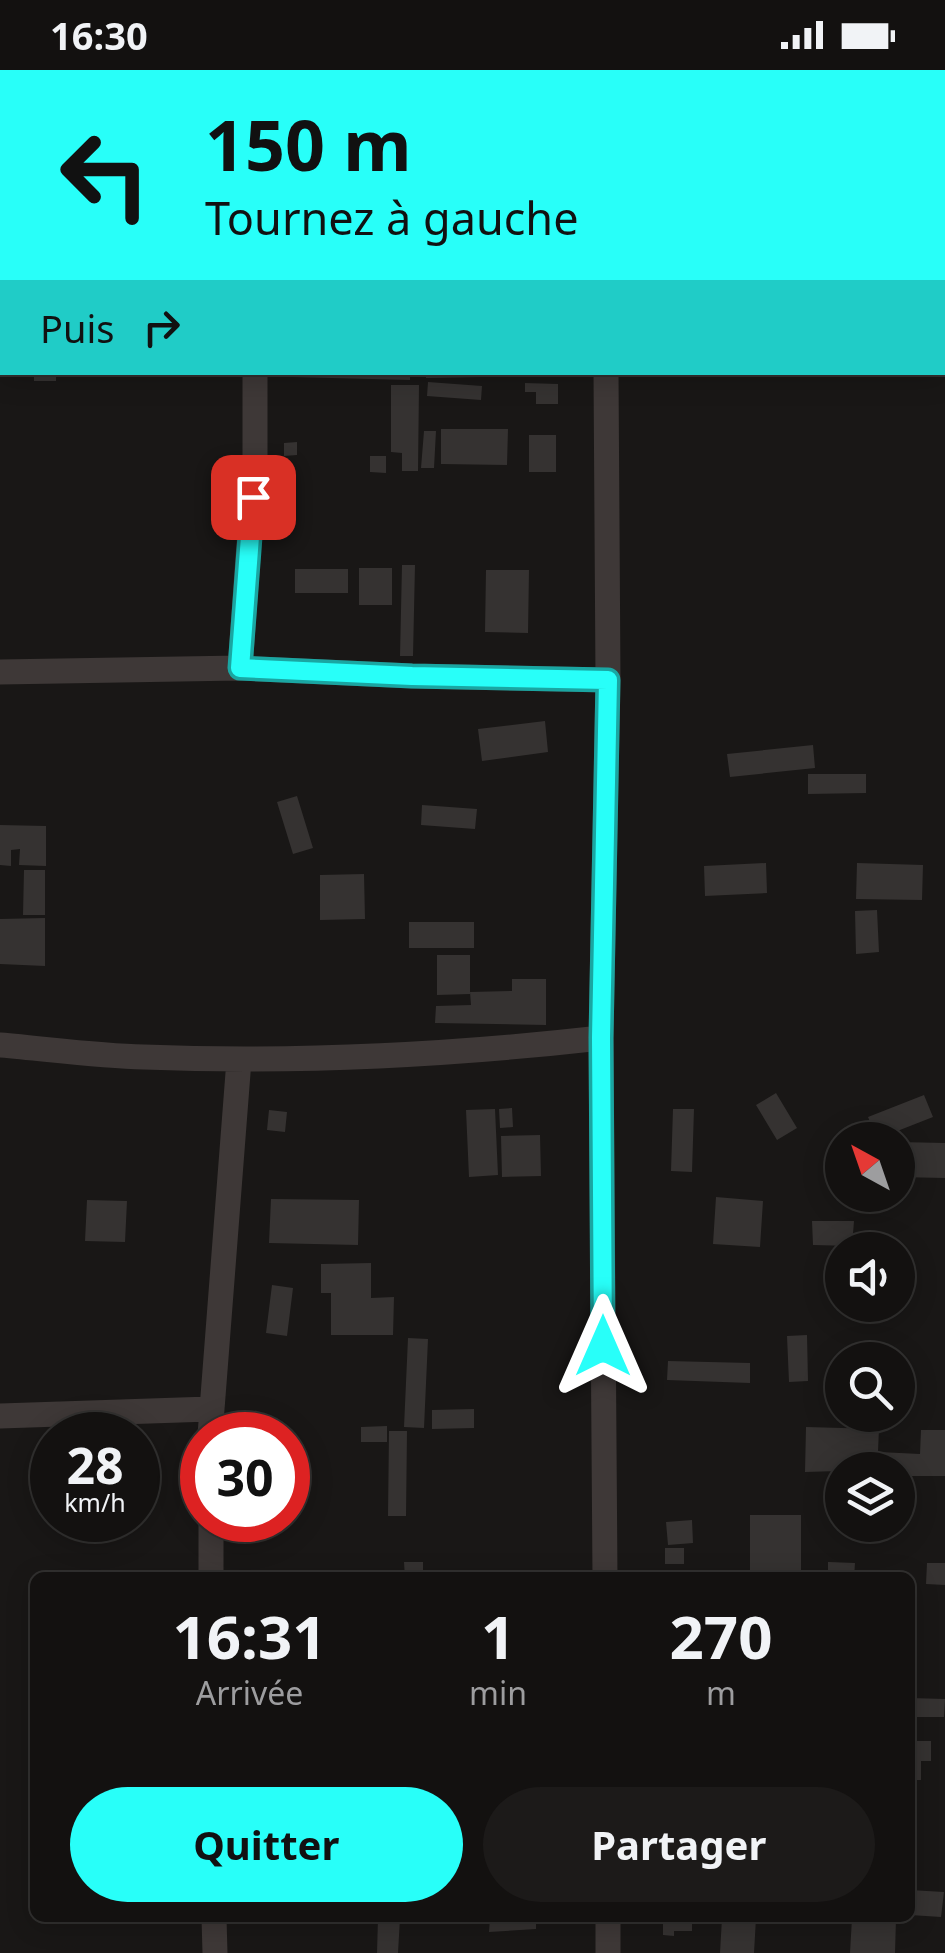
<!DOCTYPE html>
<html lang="fr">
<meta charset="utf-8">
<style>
:root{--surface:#131110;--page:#1c1a19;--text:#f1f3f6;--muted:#9d9d9f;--line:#323130;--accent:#28fff9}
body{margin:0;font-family:"Noto Sans",sans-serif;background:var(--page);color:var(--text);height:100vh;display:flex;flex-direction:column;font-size:38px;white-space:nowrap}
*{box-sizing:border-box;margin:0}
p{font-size:32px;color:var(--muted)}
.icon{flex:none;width:55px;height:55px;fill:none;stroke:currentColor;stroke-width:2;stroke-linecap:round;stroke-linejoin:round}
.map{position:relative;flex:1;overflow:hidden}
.drawer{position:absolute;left:30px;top:1502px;width:885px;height:350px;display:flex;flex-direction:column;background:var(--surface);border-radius:15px;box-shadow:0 5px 25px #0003,0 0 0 2px var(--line)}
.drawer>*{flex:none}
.top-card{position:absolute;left:0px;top:0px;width:945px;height:305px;box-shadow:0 5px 25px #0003,0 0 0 2px var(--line);background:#28fff9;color:#111;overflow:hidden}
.needle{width:65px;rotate:320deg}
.tools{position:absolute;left:825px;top:1052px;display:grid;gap:20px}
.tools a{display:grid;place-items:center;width:90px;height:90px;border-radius:50%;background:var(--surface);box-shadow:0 5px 25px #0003,0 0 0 2px var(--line);font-size:50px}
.speed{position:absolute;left:30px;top:1342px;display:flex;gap:20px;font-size:50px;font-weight:700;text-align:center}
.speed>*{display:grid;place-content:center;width:130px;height:130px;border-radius:50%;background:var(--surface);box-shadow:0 5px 25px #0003,0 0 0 2px var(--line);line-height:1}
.speed small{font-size:25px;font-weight:400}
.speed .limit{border:15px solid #d22;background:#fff;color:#111}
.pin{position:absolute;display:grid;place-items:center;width:85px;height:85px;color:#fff;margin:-42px;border-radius:20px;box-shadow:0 5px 15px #0006}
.me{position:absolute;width:110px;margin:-55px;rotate:0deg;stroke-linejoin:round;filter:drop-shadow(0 0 8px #0008)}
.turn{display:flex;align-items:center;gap:35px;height:210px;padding:0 40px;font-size:45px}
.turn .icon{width:130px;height:130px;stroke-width:2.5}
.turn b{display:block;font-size:70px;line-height:85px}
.then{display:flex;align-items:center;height:95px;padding:0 40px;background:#0003;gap:20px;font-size:38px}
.eta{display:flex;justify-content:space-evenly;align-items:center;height:170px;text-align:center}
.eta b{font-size:60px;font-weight:700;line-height:70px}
.action{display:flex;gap:20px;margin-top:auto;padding:20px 40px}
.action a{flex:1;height:115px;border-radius:60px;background:var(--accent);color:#111;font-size:40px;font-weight:700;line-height:115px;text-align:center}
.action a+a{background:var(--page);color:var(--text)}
.status{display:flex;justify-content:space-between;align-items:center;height:70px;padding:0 50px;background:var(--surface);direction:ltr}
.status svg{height:28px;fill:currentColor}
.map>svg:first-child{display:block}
.building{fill:#353231}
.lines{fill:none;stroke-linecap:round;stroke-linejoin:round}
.minor{stroke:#3e3837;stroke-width:25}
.route-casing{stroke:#1aa6a2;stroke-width:25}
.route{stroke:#28fff9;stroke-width:18}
</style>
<div class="status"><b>16:30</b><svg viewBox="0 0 49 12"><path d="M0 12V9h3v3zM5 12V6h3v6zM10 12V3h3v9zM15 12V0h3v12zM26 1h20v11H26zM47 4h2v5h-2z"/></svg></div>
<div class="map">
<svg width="945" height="1883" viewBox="0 0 945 1883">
<rect width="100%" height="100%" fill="#191716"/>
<!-- building -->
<path class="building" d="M34,302h22v9h-22z
M292,302h118v8l-118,-3z
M426,302h104v4l-104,2z
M428,312l54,4 -1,14 -54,-4z
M525,313l33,1v20h-22v-12h-11z
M391,315h28l-1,86h-16v-18l-11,-1z
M441,359h67l-1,36 -66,-1z
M424,361h12l-2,37h-13z
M529,365h27v37h-27z
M297,372v13l-13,1v-13z
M370,386h16v17l-16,-1z
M402,495h13l-2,91h-13z
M359,498h33v37h-33z
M295,499h53v24h-53z
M486,500h43l-1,63 -43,-1z
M545,651l3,31 -66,9 -4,-32z
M813,675l2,23 -85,9 -3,-23z
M808,704h58v19l-58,1z
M297,726l16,52 -20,6 -16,-52z
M422,735l55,4 -2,20 -54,-4z
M0,755l46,1v40l-27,-1 1,-16 -9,1v16l-11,-1z
M766,793l1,30 -62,3 -1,-30z
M857,793l66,2 -1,35 -66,-1z
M24,800h21v45h-22z
M364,804l1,45 -45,1v-45z
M877,840l2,42 -23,2 -1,-43z
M45,848v48l-45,-2v-45z
M409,852h65v26h-65z
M437,885h33v39l-33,1z
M512,909h34v46l-111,-2 1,-17 35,-1 -1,-13 42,-1z
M776,1023l21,35 -20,12 -21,-35z
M924,1025l9,22 -56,22 -9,-22z
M512,1038l1,19 -13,1 -1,-19z
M495,1039l3,66 -29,2 -3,-67z
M673,1039h21l-2,63 -21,-1z
M269,1040l18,2 -2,20 -18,-2z
M540,1065l1,41 -39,1 -1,-41z
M898,1072l47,1v35l-47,-1z
M716,1127l47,4 -3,46 -47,-3z
M271,1129l88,1 -1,45 -89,-2z
M87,1130l40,1 -2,41 -40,-1z
M812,1151h42l-2,25 -39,-1z
M371,1193v35l23,-1 -1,38h-62v-42h-10v-29z
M272,1215l21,3 -6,48 -21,-3z
M807,1265l1,46 -19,1 -2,-46z
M408,1268l20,1 -4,89 -20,-1z
M668,1291l82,2v20l-83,-3z
M474,1339v19l-42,1v-19z
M387,1356v16h-26v-15z
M806,1357l73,2 -1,22 -2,7h-4v12l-67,2z
M921,1360h24v46h-47v-6h-19v-18l41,2z
M389,1361h18l-1,85h-18z
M750,1445h51v63h-51z
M692,1450l1,23 -25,2 -2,-23z
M665,1478h19v16h-19z
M404,1492h19v16h-18z
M828,1492l27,1 -1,15h-26z
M927,1493h18v22l-19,-1z
M437,1500l49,2v6h-49z
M910,1628l35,1 -1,18h-34z
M910,1671h21v20h-10v19h-11z
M910,1820l34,2 -3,25 -31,-2z
M378,1848h22l-2,35h-21z
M490,1848h46v11l-47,3z
M663,1848h29v13h-18v5l-11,-1z
M722,1848h34l-2,35h-34z
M852,1848l44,1 -1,34h-45z"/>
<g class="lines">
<!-- minor -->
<path class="minor" d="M246,0v2
M606,2v-2
M942,29h3
M240,598l15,-207v-89
M0,602l240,-4 172,8 196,4
M0,975c48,4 96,11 144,12 152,6 306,-2 457,-19
M0,1346l210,-7
M210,1365l29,-375
M211,1450v58
M605,1508l-4,-540 7,-358 -2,-308
M214,1848l1,35
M608,1848v35"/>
</g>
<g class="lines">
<!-- route casing -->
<g class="route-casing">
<path id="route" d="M253,427l-13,171 172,8 196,4 -7,358 2,308"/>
</g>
<!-- route -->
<use href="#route" class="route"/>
</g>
</svg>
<div class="tools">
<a><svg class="needle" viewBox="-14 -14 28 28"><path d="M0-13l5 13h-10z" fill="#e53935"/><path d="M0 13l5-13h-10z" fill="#9d9d9f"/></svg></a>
<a><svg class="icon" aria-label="sound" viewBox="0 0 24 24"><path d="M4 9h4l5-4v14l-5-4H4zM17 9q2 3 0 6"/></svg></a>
<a><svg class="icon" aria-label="search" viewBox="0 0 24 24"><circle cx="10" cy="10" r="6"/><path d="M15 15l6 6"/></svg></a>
<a><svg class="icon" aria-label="layers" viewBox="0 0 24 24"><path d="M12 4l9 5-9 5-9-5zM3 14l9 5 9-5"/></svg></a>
</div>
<div class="speed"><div>28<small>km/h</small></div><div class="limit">30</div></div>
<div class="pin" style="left:253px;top:427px;background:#d93025"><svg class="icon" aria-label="arrive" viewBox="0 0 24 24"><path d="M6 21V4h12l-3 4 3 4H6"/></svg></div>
<svg class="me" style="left:603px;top:1276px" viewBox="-20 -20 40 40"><path d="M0-17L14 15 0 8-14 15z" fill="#28fff9" stroke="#fff" stroke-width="4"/></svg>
<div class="top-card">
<div class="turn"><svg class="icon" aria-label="left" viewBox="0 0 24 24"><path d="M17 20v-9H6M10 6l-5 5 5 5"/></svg><div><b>150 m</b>Tournez à gauche</div></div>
<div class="then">Puis<svg class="icon" aria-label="right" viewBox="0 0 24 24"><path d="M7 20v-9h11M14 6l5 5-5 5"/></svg></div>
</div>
<section class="drawer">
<div class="eta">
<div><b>16:31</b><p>Arrivée</p></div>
<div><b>1</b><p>min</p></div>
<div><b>270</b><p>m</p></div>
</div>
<div class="action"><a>Quitter</a><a>Partager</a></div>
</section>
</div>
